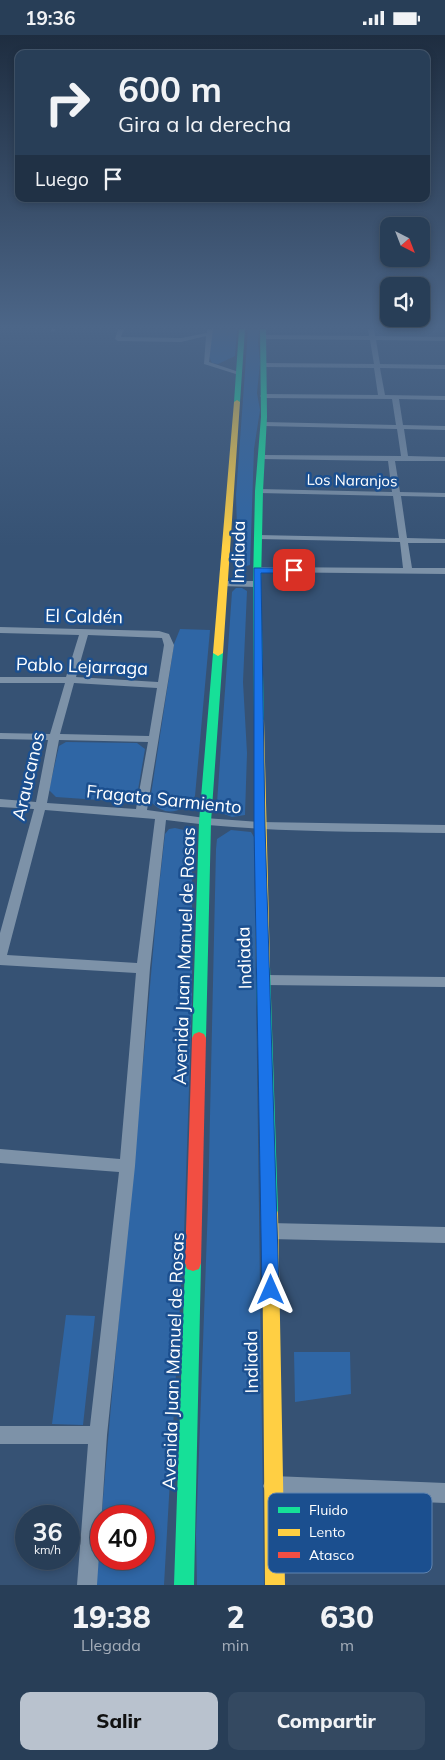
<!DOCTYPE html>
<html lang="es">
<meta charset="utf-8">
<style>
:root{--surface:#283e57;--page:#344961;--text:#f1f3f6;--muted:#a5aeba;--line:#44576d;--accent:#b9c2ce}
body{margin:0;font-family:Mulish,sans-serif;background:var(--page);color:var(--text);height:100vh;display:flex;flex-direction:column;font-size:19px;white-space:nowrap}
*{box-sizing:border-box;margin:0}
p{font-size:16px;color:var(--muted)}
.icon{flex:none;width:28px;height:28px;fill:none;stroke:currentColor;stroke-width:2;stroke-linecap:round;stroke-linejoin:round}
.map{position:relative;height:1550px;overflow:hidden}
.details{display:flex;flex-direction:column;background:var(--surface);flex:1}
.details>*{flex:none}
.banner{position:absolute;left:15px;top:15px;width:415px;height:152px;border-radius:10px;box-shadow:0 2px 8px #0003,0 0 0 1px var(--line);background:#283e57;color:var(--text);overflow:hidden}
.needle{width:32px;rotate:138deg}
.tools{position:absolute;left:380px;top:182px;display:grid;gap:10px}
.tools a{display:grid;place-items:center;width:50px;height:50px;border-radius:10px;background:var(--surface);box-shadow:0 2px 8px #0003,0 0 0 1px var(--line);font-size:25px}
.speed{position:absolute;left:15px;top:1470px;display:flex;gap:10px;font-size:25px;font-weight:700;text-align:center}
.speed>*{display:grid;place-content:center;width:65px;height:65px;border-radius:50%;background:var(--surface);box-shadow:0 2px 8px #0003,0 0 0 1px var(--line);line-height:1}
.speed small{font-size:12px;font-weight:400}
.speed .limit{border:8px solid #d22;background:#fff;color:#111}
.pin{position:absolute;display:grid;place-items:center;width:42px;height:42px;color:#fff;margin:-21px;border-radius:10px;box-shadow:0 2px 8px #0006}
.me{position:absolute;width:55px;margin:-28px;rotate:0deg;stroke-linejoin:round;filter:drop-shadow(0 0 4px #0008)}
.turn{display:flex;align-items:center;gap:18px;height:105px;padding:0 20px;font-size:22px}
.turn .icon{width:65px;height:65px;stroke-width:2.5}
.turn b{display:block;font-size:35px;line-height:42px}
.then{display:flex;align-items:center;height:48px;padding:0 20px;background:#0003;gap:10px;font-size:19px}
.eta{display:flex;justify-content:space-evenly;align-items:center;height:85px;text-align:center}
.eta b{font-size:30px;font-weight:800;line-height:35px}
.primary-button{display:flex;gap:10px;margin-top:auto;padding:10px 20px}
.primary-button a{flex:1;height:58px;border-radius:10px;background:var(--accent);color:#111;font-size:20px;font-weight:800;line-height:58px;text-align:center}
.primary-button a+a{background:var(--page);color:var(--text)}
.status{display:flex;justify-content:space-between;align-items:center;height:35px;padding:0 25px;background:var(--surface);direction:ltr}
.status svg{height:14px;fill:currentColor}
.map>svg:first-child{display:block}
.green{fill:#2f66a5;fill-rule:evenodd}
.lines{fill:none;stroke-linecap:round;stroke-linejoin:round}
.stream{stroke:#3b618d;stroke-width:2}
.street{fill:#7d92a8;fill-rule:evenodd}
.fast{fill:#16e098;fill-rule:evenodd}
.slow{fill:#ffcf43;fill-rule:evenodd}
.jam{fill:#f24e42;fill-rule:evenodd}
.route{fill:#1a73e8;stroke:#114b97}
.labels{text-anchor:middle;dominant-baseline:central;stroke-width:5;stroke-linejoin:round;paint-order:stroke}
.far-street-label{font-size:15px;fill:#fff;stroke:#1b4f8f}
.street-label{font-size:18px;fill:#fff;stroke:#1b4f8f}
.key{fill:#1b4f8f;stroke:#5f84b1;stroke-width:1}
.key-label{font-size:14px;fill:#fff}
</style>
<div class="status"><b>19:36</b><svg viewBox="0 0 49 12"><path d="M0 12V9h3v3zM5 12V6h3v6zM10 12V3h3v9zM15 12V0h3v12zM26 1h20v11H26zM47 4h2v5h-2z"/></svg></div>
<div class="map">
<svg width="445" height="1550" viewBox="0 0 445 1550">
<rect width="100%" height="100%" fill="#365274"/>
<!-- green -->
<path class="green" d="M213,295h24l-2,26 -17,8 -6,-1c-6,-11 -1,-23 1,-33z
M248,295h11l-1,12 2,21 -3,30 3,17 -6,39 -4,116 -7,2 -5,-2 -2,-70z
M236,553h6l5,3 -4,91 4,71 -2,62 -13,2 -13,-5 -2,-9 15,-211z
M180,594l30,1 -15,166c-13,17 -29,22 -45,5l24,-157z
M66,707l71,1 8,6 -8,47 -9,6 -72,-5 -7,-7 10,-44z
M175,793l13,3 4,5v165l-8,233 -20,351h-68c14,-178 31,-355 48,-532 7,-73 12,-146 21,-219l4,-5zM101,1481h43v43h-43z
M231,795l20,2 3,5 10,748h-67l-1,-50 12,-330 8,-356 1,-10z
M66,1280l29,1 -12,109 -31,-1z
M294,1317h56l1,42 -56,8z"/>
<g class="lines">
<!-- stream -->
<path class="stream" d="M227,300l2,-6"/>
<!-- street -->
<path class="street" d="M50,294h6v1l-3,2z
M118,294h6l-3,8 60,1 26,-5v-4h6l-4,33 33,11 -3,2 -35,-11 2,-28 -25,6 -63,-1 -3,-2z
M368,294h6l1,7 70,1v4l-69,-1 4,24 65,1v4l-65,-1 5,27 60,1v4l-46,-1 4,26 42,1v4l-41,-1 4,27 37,1v4h-50l5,31 45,1v4l-44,-1 6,42 38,1v4h-37l4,25h33v6l-191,-2v-4l3,-1 146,1 -3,-26 -142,-3 -4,-2 4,-2 141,3 -6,-42 -134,-3 -4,-2 4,-2 133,3 -4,-31 -126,-2 -4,-2 4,-2 139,1 -4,-27 -133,-3 -3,-2 3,-2 132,3 -4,-26 -129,-1 -3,-2 3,-2 115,1 -4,-27 -110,-1 -3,-2 3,-2 110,1 -4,-24 -107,-1 -3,-2 3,-2 106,1z
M223,546h34l4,3 -4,3 -37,-1v-4z
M0,592l159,4 10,3 5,11 -27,165 58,8 55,4 185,3v8c-93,-2 -186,0 -279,-13l-16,148 -15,198 -28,269 -10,150h-20l11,-141h-88v-18h90l29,-254 -119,-9v-14l120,10 16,-186 -136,-8v-32l34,-124 -34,-2v-8l36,3 12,-62 -48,-1v-6l50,1 15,-51h-65v-6h66l13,-42 -79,-2zM88,600l74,3 2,7 -6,37 -82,-5zM74,648l83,5 -8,48 -89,-2zM59,705l89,2 -12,67 -89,-6zM45,775l110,9 -18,144 -130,-8z
M265,940l180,2v10l-180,-2 -5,-1 -2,-4 2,-4z
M270,1188l175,4v16l-175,-4 -6,-3 -2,-5 2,-5z
M273,1441l172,7v20l-172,-7 -7,-3 -3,-7 3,-7z"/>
<!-- fast -->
<path class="fast" d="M239,294h6l-5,73 -3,2 -3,-2z
M260,294h6l1,88 -4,74 -2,93 3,136 -5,3 -5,-3 -1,-136 2,-93 6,-74z
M218,615l5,3 -12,169 -5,216 -2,4 -5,2 -5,-2 -2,-4 7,-216 14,-169z
M263,927l5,1 2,4 8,246 -2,5 -6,2 -6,-2 -2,-5 -6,-246 2,-4z
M193,1220l6,2 2,6 -7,322h-20l11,-322 2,-6z"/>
<!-- slow -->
<path class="slow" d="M237,365l3,2 -17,251 -5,3 -5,-3 21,-251z
M259,682l5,3 6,247 -2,4 -5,1 -5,-1 -2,-4 -2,-247z
M270,1171l6,2 2,5 7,372h-20l-3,-372 2,-5z"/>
<!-- jam -->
<path class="jam" d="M199,997l5,2 2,4 -5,225 -2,6 -6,2 -6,-2 -2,-6 7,-225 2,-4z"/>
</g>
<!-- sky -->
<linearGradient id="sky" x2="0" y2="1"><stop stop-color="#1e2d40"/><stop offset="0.57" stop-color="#4c6688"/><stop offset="1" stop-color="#4c6688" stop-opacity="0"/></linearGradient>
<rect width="445" height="512" fill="url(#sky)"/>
<!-- route -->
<path class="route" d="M254,533h40l5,2 -5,3h-33l4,253 14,464 -2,5 -6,3 -6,-3 -3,-5 -8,-464z"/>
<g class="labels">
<!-- far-street labels -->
<g class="far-street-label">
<text transform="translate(352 445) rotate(1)">Los Naranjos</text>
</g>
<!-- street labels -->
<g class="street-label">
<text transform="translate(238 517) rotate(-89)">Indiada</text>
<text transform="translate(84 581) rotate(1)">El Caldén</text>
<text transform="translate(82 631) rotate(2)">Pablo Lejarraga</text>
<text transform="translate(28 741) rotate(-77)">Araucanos</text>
<text transform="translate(164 764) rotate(6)">Fragata Sarmiento</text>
<text transform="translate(184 921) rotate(-88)">Avenida Juan Manuel de Rosas</text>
<text transform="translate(244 923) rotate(-92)">Indiada</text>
<text transform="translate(173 1326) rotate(-88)">Avenida Juan Manuel de Rosas</text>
<text transform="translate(251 1327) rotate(-91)">Indiada</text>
</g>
</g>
<!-- legend -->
<rect x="268" y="1458" width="164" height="80" rx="8" class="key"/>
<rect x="278" y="1472" width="22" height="6" fill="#16e098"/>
<rect x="278" y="1494" width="22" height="7" fill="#ffcf43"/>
<rect x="278" y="1517" width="22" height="6" fill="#f24e42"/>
<g class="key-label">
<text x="309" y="1480">Fluido</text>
<text x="309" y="1502">Lento</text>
<text x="309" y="1525">Atasco</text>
</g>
</svg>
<div class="tools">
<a><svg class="needle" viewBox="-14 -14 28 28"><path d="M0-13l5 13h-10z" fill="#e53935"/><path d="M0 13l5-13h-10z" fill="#a5aeba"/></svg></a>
<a><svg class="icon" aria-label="sound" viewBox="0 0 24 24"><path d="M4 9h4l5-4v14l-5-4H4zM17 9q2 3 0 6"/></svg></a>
</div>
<div class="speed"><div>36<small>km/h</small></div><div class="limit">40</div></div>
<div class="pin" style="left:294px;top:535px;background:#d93025"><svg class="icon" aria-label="arrive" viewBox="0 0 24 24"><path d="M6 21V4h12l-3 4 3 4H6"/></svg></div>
<svg class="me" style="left:271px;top:1255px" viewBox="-20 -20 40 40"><path d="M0-17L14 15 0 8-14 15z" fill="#1a73e8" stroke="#fff" stroke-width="4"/></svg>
<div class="banner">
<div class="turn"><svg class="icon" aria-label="right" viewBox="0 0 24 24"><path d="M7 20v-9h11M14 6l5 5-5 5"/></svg><div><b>600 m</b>Gira a la derecha</div></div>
<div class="then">Luego<svg class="icon" aria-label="arrive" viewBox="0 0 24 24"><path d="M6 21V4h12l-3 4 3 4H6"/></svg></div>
</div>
</div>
<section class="details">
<div class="eta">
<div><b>19:38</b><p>Llegada</p></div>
<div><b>2</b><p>min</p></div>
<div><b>630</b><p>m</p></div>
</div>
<div class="primary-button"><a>Salir</a><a>Compartir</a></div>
</section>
